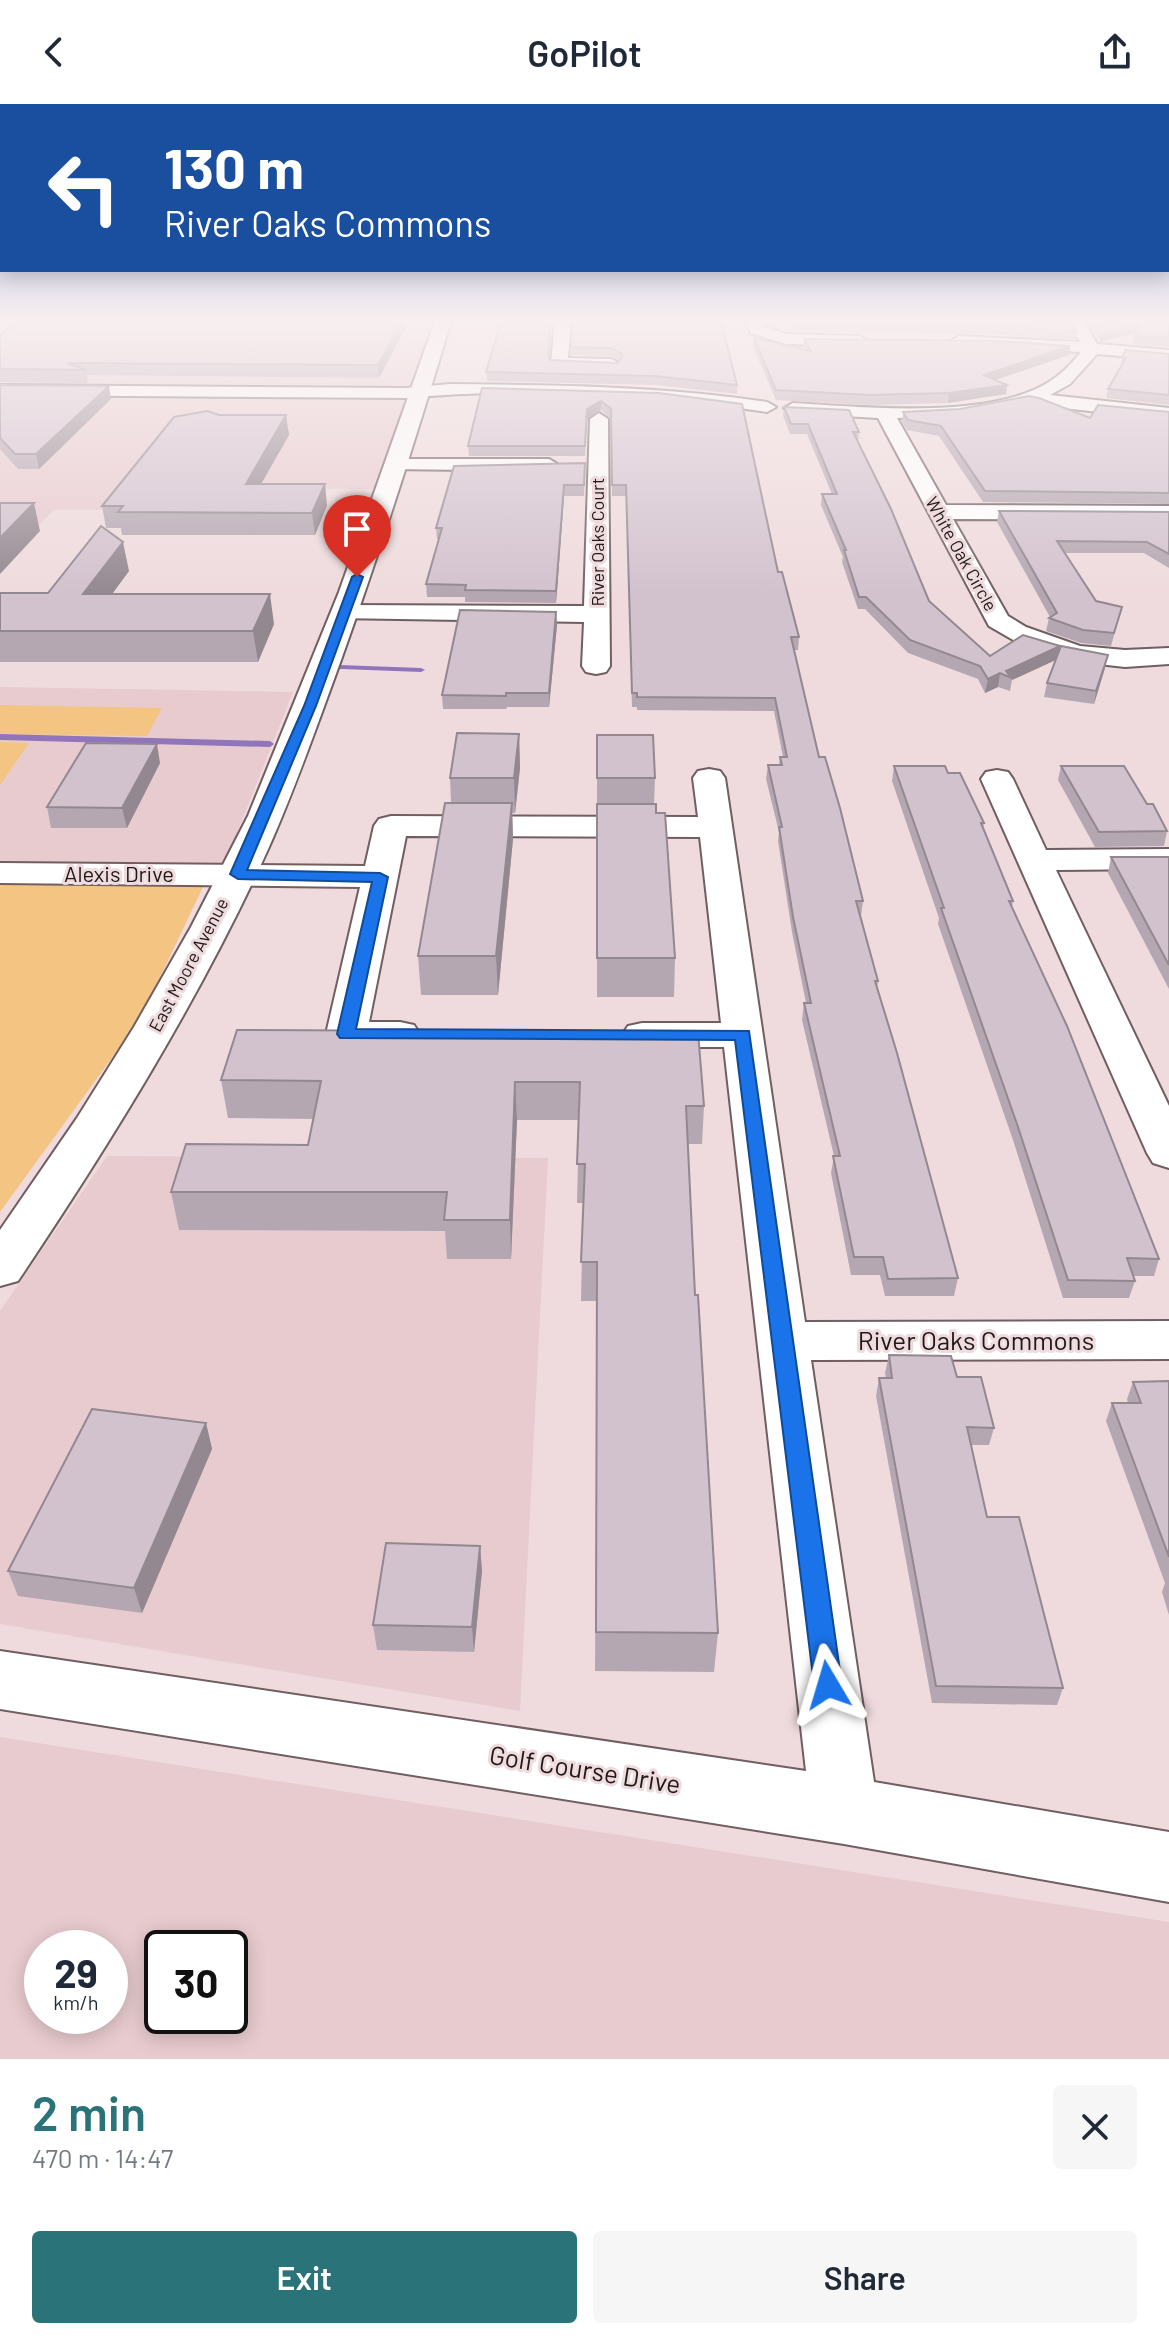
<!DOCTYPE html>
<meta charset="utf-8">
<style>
:root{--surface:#fff;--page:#f6f6f7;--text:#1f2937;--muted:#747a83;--accent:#2a7479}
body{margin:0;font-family:Barlow,sans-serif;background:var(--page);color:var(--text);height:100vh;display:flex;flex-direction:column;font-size:30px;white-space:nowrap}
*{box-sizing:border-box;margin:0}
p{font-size:26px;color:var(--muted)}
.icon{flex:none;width:44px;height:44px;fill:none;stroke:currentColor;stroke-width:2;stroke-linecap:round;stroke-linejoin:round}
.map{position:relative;height:1955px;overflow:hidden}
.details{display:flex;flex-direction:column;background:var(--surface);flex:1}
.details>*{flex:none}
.top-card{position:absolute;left:0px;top:0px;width:1170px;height:168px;box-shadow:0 4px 20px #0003;background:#1a4fa0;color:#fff;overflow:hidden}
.speed{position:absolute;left:24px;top:1826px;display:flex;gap:16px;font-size:40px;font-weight:700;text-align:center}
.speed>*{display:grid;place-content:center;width:104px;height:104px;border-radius:50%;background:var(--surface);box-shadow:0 4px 20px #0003;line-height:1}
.speed small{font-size:20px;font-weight:400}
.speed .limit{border:4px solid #111;border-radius:12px;background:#fff;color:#111}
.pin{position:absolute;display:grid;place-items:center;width:68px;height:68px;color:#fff;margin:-82px -34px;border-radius:50% 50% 50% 0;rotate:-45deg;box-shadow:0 0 8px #0007}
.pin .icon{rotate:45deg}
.me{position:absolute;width:88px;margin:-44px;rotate:353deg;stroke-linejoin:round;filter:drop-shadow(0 0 6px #0008)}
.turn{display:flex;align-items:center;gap:28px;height:168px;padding:0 32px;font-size:36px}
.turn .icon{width:104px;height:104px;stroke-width:2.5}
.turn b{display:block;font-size:56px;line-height:68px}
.round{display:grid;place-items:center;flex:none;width:84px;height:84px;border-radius:8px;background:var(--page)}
.head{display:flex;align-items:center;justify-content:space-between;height:136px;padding:0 32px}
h1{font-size:48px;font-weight:600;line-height:60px;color:var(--accent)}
.primary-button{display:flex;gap:16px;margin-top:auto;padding:16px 32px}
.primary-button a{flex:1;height:92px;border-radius:8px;background:var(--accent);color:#fff;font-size:32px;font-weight:600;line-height:92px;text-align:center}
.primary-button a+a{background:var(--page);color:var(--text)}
header{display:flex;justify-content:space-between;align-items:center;height:104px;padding:0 32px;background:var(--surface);font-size:36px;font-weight:600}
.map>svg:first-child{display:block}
</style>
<header><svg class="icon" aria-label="back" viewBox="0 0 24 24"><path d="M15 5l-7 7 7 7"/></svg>GoPilot<svg class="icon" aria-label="share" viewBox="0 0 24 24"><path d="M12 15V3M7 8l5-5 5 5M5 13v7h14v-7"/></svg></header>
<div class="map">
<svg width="1169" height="1955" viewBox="0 0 1169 1955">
<rect width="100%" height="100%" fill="#efdbdd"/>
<g fill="#e8cbcf" fill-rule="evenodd">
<polygon points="0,217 143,217 127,234 427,234 409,285 0,282"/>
<polygon points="0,289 410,292 373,385 178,384 161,406 54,406 40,420 0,420"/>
<polygon points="0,583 293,588 225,759 0,758"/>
<polygon points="107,1052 548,1054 520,1607 0,1520 0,1207"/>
<path d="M0,1633L1169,1818V1955H0ZM42,1844H110V1912H42ZM162,1844H230V1912H162Z"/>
</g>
<g fill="#f4c482">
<polygon points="0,601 162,604 147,632 0,630"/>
<polygon points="0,638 29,639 0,681"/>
<polygon points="0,779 204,781 140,915 0,1108"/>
</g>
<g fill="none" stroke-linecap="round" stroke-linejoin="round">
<g fill="#9075bb" fill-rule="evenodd">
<polygon points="339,561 421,564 425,566 421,568 342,565 339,565"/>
<polygon points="0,630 270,637 274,640 270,643 0,636"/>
</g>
<defs>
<g id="minor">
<polygon points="555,217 571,217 568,254 612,255 620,260 618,264 553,263 551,259"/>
<polygon points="745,217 761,217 763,223 787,230 860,232 868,237 860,242 786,240 751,229"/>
<path d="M1068,217H1084L1097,240L1169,246V256L1097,250L1070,280L1050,291L1169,304V316L1028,300L961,312L897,314L946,401L1169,402V416L953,415L1008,512L1026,523L1080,542L1125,546L1169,544V560L1125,563L1080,558L1027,544L989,522L878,314L793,309L784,304L793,299C863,303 989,316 1049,278C1062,270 1072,259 1081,248L959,242L951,237L959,232L1080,238Z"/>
<path d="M450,280C556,281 662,282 767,298L776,303L767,308C649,290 525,283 406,294L0,291V281L406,284Z"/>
<polygon points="599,309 608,315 610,562 606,568 596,570 586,568 582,562 584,518 335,514 331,509 335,504 344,501 584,502 590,315"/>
<polygon points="395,355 549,355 559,361 549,367 388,365 385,361"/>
<path d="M709,665L720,667L725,674L805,1218L1169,1217V1255L811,1256L874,1678L1169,1728V1798L844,1740L0,1605V1547L806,1667L724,943H642L628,940L622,931L628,922L642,919H721L700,733L406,732L369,918H400L414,921L420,930L414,939C389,945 357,945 332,939L326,930L360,783L0,779V759L365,762L374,722L379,715L391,712L698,713L693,674L698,667Z"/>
<polygon points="997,666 1008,668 1013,675 1046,746 1169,745 1169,765 1056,766 1169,1002 1169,1064 1153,1059 1147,1049 981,675 986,668"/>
</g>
<path id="tertiary" d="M435,217H451C417,331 381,444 341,556C318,619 296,682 269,743C200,895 111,1038 18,1177L0,1182V1126L77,1014L134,923L191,823L248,712L339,488Z"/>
</defs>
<use href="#minor" stroke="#705e61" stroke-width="4"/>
<use href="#tertiary" stroke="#705e61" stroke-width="4"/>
<use href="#minor" fill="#fff" fill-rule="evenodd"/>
<use href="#tertiary" fill="#fff" fill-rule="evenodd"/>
</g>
<g fill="#b5a7b1">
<polygon points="501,217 552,217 549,252 550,256 618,259 619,257 612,252 571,251 573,217 737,281 737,290 655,281 487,277 486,268"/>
<polygon points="790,217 1071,217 1077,228 1076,237 996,230 795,227"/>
<polygon points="1087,217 1169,217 1169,243 1132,240 1136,229 1100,238"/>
<polygon points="406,223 379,274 87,271 88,279 0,278 0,231"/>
<polygon points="754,234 805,246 803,243 804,235 1070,242 1069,251 996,276 1007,281 1006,290 948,299 869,301 776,296 753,243"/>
<polygon points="1169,250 1169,301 1106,294 1108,285 1121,263 1122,253"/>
<polygon points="0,281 111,295 39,365 18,365 0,345"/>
<polygon points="482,284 659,289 778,468 799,533 798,546 794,546 819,653 863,797 861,812 878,877 877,885 958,1174 954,1192 885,1192 880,1171 851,1171 831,1069 834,1052 802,916 804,899 806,899 792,828 778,737 779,728 766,675 768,661 779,661 780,653 783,653 774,607 637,606 637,603 632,603 626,392 612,392 611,315 601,306 587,315 585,352 469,352 468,342"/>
<polygon points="784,303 859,328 858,338 929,497 990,552 1023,531 1105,564 1094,600 1044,593 1047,579 1055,556 1012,576 1010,587 998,583 985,589 978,575 908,549 865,505 858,505 842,458 843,453 821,401 822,390 832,390 807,330 790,330 783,312"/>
<polygon points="903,308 1090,314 1169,308 1169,400 983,398 939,332 907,326 902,318"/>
<polygon points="219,311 286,311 289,331 261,380 327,401 315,431 122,431 121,424 106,424 102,402"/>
<polygon points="585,359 584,392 564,392 556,499 465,498 465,493 427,493 426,480 439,435 437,435 436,424"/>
<polygon points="999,407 1169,408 1169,464 1144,449 1065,449 1096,497 1122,503 1111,542 1081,539 1046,527 1049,514 1050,513 997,418"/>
<polygon points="129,467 112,490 274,520 258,558 0,558 0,489 48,489"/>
<polygon points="556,508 557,521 549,603 507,603 506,605 443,605 442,591"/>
<polygon points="519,630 520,664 515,709 512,709 513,735 498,891 421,891 418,852 451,699 450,674"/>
<polygon points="597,631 655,674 654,700 675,854 674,893 597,893"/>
<polygon points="160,659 127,724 51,724 47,703"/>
<polygon points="894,662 948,669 984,719 983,724 1013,797 1012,803 1159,1155 1154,1172 1133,1172 1135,1177 1129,1194 1063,1194 1013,1036 938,820 939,814 892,677"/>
<polygon points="1061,662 1147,700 1167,727 1164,742 1095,743 1058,676"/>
<polygon points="1111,753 1169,753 1169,885 1108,769"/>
<polygon points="698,928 704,1002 702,1040 688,1040 695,1191 718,1529 714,1568 595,1567 597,1197 581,1197 583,1099 577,1099 579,1016 517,1016 511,1155 447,1155 445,1127 179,1126 171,1088 308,1041 314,1015 228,1014 221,976"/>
<polygon points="889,1251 957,1273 994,1324 989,1341 971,1341 987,1413 1063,1584 1057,1601 932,1599 876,1292 879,1274 886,1274 885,1269"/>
<polygon points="1169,1277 1169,1511 1162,1488 1165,1479 1106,1317 1112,1299 1128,1299 1127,1295 1133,1278"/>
<polygon points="206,1319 212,1345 142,1509 18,1492 8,1467"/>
<polygon points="480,1442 482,1467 474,1548 377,1546 373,1521"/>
</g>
<g fill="#938890">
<polygon points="402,217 405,217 406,223 379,274 378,261"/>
<polygon points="1141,219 1139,228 1100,238 1101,230"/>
<polygon points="1070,242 1069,251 982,280 984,271"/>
<polygon points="1007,281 1006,290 948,299 949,289"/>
<polygon points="109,282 111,295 39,365 36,350"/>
<polygon points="601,297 601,306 587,315 585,352 587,305"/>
<polygon points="286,311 289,331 249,401 246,380"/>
<polygon points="325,380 327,401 315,431 312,409"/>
<polygon points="564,381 564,392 556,499 556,487"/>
<polygon points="34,399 40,427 0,470 0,434"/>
<polygon points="123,438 129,467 90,520 83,490"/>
<polygon points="270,490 274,520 258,558 253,527"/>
<polygon points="556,508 557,521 549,603 549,589"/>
<polygon points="1060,542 1058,555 1012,576 1012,574 1006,567"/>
<polygon points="1108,551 1105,564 1094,600 1096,587"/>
<polygon points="1000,569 998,583 985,589 988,575"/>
<polygon points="519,630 520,664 515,709 514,674"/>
<polygon points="157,640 160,659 127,724 122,704"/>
<polygon points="512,699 513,735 498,891 496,852"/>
<polygon points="515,978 517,1016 511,1155 510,1116"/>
<polygon points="206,1319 212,1345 142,1509 134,1484"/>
<polygon points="480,1442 482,1467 474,1548 472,1523"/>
</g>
<g fill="#d2c2ce" stroke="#938890" stroke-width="2">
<polygon points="19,217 402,217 378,261 67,259 86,266 0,265 0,231"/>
<polygon points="501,217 551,217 548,250 550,256 618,259 623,251 612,244 571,243 573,217 721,217 737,281 655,272 486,268"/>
<polygon points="795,217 1071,217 1077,228 997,222 796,219"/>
<polygon points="1093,217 1169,217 1169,234 1134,232 1141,219 1101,230"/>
<polygon points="754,234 811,247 804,235 997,237 1070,242 984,271 1007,281 949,289 870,291 776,286"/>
<polygon points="1126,246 1169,250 1169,291 1108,285 1126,254 1122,253"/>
<polygon points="0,281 109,282 36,350 15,350 0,334"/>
<polygon points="482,284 659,289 742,300 778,468 782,468 799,533 791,533 819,653 825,653 840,704 863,797 856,797 878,877 875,877 897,949 958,1174 888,1175 883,1153 854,1153 833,1052 840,1052 804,899 811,899 793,813 779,723 782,723 768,661 782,661 780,653 787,653 775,594 637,593 637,589 632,589 626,381 612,381 611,305 601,297 587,305 585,342 468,342"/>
<polygon points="1029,292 1039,294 1090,314 1098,301 1169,308 1169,389 985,387 941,322 908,316 903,308 960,305"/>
<polygon points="784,303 849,306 859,328 853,328 891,405 929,497 990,552 1023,531 1060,542 1006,567 1012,574 1000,569 988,575 980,562 910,536 866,493 859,493 844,446 846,446 822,390 837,390 808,320 791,320"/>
<polygon points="207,307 219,311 286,311 246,380 325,380 312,409 118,408 123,402 102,402 174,313"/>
<polygon points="585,359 584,381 564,381 556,487 465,486 466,481 426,480 442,424 436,424 454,362"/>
<polygon points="0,399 34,399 0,434"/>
<polygon points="999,407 1169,408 1169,450 1147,438 1057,437 1096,497 1122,503 1114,529 1083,526 1049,514 1057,509"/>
<polygon points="101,422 123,438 83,490 270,490 253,527 0,527 0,489 48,489"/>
<polygon points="460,506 556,508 549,589 506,589 506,592 442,591"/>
<polygon points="1061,542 1108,551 1096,587 1047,579"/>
<polygon points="457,629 519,630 514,674 450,674"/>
<polygon points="597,631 653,631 655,674 597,674"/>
<polygon points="86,639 157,640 122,704 47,703"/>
<polygon points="894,662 945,662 948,669 960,669 984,719 981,719 1013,797 1009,797 1067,922 1159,1155 1127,1154 1135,1177 1068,1176 1017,1020 941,804 944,804"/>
<polygon points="1061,662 1124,662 1147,700 1153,700 1167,727 1099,728"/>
<polygon points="445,699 512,699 496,852 418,852"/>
<polygon points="597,700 656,700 656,709 665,709 675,854 597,854"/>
<polygon points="1111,753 1169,753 1169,861"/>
<polygon points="237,926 698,928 704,1002 686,1002 695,1191 698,1191 718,1529 596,1528 597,1158 581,1158 585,1060 577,1060 580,978 515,978 510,1116 444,1116 447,1088 171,1088 186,1040 308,1041 321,977 221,976"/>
<polygon points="889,1251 951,1252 957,1273 981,1273 994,1324 967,1323 987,1413 1019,1413 1063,1584 936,1582 879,1274 892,1274"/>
<polygon points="1169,1277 1169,1453 1112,1299 1141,1299 1133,1278"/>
<polygon points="92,1305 206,1319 134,1484 8,1467"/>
<polygon points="386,1439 480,1442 472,1523 373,1521"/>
</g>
<linearGradient id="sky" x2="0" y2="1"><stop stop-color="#859bd6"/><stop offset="0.44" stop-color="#f8eff0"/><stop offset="1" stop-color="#f8eff0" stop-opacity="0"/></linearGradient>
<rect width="1169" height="491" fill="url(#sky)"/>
<polygon fill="#1a73e8" stroke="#114b97" stroke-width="2" points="357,470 363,473 316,602 247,766 380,769 388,773 356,925 749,927 842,1581 838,1590 828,1594 818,1590 814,1581 735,936 340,934 337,930 372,778 238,775 230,770 304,602 352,473"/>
<g text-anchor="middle" stroke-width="6" stroke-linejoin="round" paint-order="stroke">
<g font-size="18" fill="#1f1819" stroke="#efdbdd">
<text transform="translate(598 438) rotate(-90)" y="6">River Oaks Court</text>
<text transform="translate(961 450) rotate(61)" y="6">White Oak Circle</text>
<text transform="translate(189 861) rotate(-62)" y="6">East Moore Avenue</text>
</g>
<g font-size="22" fill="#1f1819" stroke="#efdbdd">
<text x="119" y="778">Alexis Drive</text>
</g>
<g font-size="26" fill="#1f1819" stroke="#efdbdd">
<text x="976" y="1246">River Oaks Commons</text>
<text transform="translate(585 1666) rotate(9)" y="9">Golf Course Drive</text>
</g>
</g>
</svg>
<div class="speed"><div>29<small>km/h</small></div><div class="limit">30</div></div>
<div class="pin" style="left:357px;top:473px;background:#d93025"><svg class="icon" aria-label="arrive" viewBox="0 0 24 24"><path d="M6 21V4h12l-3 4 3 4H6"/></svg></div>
<svg class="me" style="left:828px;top:1581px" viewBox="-20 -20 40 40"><path d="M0-17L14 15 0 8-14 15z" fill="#1a73e8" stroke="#fff" stroke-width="4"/></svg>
<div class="top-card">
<div class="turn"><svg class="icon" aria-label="left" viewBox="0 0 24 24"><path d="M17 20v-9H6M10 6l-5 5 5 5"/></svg><div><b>130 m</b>River Oaks Commons</div></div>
</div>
</div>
<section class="details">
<div class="head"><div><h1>2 min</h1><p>470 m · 14:47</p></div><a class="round"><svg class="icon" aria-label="close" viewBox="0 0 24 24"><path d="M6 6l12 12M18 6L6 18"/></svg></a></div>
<div class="primary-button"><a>Exit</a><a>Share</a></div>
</section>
